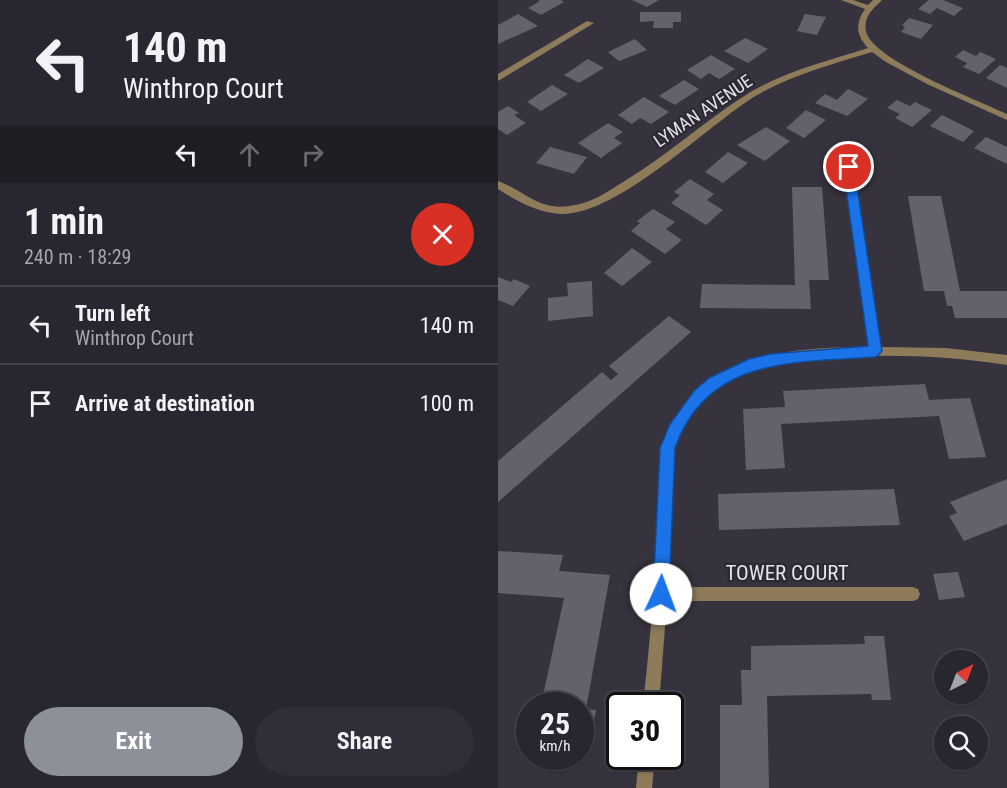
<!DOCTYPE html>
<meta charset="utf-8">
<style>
:root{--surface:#28262e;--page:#302e36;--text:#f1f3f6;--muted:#a5a5aa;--line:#44434a;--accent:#8c9099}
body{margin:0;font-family:"Roboto Condensed",sans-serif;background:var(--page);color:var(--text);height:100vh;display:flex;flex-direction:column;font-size:22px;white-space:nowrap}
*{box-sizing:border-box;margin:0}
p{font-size:20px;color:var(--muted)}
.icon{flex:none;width:33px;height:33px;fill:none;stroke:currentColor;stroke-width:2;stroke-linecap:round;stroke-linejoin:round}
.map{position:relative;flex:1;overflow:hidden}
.sheet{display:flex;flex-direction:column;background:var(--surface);width:498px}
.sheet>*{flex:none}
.hud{background:#28262e;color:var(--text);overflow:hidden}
.needle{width:39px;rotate:42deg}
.controls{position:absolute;left:436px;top:650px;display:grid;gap:12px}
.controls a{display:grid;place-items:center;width:54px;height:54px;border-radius:50%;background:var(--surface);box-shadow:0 2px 4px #0004,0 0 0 2px var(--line);font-size:30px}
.speed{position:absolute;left:18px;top:692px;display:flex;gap:12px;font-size:30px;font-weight:700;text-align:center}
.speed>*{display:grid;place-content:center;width:78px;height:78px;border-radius:50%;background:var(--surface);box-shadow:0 2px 4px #0004,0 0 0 2px var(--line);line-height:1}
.speed small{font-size:15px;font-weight:400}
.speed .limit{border:3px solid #111;border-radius:9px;background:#fff;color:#111}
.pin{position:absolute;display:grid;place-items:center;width:51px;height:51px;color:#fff;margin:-26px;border:3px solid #fff;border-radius:50%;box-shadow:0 2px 6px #0007}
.me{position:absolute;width:66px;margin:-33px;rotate:2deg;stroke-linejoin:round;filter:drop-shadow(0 0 4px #0008)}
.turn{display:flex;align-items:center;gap:21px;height:126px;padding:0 24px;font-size:27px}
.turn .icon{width:78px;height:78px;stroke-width:2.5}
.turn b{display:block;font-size:42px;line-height:51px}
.lanes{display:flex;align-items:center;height:57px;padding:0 24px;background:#0003;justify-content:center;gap:30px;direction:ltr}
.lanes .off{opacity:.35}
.round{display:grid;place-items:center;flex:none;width:63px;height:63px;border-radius:32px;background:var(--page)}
.headline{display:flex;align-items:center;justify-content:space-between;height:102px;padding:0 24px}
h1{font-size:36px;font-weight:700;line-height:45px}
.cta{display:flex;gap:12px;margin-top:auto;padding:12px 24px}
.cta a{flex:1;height:69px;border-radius:36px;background:var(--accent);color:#fff;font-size:24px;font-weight:700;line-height:69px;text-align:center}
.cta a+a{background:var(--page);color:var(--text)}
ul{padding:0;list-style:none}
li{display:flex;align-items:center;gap:18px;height:78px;padding:0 24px;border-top:2px solid var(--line)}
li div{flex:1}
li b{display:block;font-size:22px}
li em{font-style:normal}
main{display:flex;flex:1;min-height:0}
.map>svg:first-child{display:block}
</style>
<main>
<section class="sheet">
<div class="hud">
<div class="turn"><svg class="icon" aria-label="left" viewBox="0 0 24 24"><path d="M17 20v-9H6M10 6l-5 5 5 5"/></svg><div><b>140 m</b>Winthrop Court</div></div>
<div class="lanes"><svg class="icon" aria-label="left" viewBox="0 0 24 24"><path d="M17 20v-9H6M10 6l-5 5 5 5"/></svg><svg class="icon off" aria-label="ahead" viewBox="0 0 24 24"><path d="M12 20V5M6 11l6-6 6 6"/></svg><svg class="icon off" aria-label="right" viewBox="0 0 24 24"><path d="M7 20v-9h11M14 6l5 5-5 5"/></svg></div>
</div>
<div class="headline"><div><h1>1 min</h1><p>240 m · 18:29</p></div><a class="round" style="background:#d93025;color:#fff"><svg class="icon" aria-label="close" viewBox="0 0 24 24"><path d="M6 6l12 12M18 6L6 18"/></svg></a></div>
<ul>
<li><svg class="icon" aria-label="left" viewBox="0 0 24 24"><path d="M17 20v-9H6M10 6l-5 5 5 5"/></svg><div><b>Turn left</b><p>Winthrop Court</p></div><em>140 m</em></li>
<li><svg class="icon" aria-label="arrive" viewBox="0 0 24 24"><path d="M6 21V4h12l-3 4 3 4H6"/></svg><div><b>Arrive at destination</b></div><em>100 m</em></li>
</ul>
<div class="cta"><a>Exit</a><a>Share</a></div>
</section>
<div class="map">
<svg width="509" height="788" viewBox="0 0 509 788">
<rect width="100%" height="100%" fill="#36333e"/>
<g fill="#64616d">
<polygon points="40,0 63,0 66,2 43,15 30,8 42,1"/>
<polygon points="134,0 161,0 149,7"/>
<polygon points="431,0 445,0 465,8 456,16 439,8 432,14 420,9"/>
<polygon points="142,12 183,12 183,22 175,22 175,28 155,28 156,21 142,22"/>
<polygon points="20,14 40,26 0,44 0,25"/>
<polygon points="307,14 328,17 319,35 299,31"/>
<polygon points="411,18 435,25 423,39 403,32 407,27 404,25"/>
<polygon points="247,38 270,49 250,63 226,51"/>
<polygon points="137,39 149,50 121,61 110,52"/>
<polygon points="465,50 478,56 482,52 498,59 481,74 465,67 469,63 457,57"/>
<polygon points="213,55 237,69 221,79 211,73 203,79 189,70"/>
<polygon points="90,59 106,68 81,83 66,75"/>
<polygon points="502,65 509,68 509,88 488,78"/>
<polygon points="186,80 201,89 177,105 161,96"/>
<polygon points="54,85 70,94 43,111 29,102"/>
<polygon points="350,89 370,99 349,116 317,103 327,94 339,100"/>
<polygon points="146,97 171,112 153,124 142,118 134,124 120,115"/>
<polygon points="399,100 412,106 417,102 434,110 414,127 397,118 402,114 389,108"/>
<polygon points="10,106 21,113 16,115 28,123 9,135 0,129 0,112"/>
<polygon points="308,110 328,120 306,138 288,128"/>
<polygon points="444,115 476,131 465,142 432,126"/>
<polygon points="110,123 125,132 116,138 124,143 103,158 80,143"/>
<polygon points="268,127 292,141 267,161 239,145"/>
<polygon points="488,137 509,147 509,164 476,148"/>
<polygon points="52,147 89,157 76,174 38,163"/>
<polygon points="230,152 250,163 225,183 207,172"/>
<polygon points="192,179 216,194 209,200 225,210 208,225 173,203 182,195 176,192"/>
<polygon points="294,187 324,187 331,280 311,280 313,309 202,308 204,284 297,285"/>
<polygon points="410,196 443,196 462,291 509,291 509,318 457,318 454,306 449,306 446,291 426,291"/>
<polygon points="155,209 177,222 168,229 184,240 167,254 133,231 142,223 139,221"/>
<polygon points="134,248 154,262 124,286 106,273"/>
<polygon points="0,277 13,282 16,279 32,286 15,306 0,300"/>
<polygon points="94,281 95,316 50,321 50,298 70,296 69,283"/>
<polygon points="171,316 193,332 0,502 0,461 104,372 113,380 120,374 111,366"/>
<polygon points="427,384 431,400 472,398 488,457 451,459 441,416 283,424 287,468 248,470 245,409 287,407 285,391"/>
<polygon points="509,479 509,524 466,541 451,516 459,513 452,502"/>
<polygon points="396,489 402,525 221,530 220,494"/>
<polygon points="0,551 65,555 61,571 112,575 88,709 98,710 93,736 82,736 82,705 43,705 66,598 0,593"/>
<polygon points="460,572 467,597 441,600 435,574"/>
<polygon points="366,636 386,636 393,700 374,700 373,694 269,696 271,788 222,788 222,705 244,705 243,670 253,670 253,646 367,644"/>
</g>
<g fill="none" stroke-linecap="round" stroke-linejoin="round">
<g fill="#8d7b5a" fill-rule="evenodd">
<path d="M343,0H355L370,5L375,0H384C375,9 365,17 368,31C373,60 482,101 509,114V120L429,84L388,62L374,52C335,64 294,75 259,95C208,126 121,215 63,214C40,213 18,201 0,189V181C25,190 41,211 71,206C91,204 108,193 125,182C169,156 207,120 251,93C287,71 330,61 370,48C358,35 357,23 367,9Z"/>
<polygon points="89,21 96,23 0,81 0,74"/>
<path d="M351,164L356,167L383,347L448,348L509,355V365C443,355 375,353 308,360C284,363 259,366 237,376C207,390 188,418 176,448L170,587H415L420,589L422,594L420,599L415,601H169L161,705H145C151,650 156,596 159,541C160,512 159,477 164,449C166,438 173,426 179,416C218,351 303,347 372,347L346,167Z"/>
<polygon points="141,756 157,756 154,788 138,788"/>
</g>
</g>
<path fill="#1a73e8" stroke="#114b97" stroke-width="1.5" d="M351,164L356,167L384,351L378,357C296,363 210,356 177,448L171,594L169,600L163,603L157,600L155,594L162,448L172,424L196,391L211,378L251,359L272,354L370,346L345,167Z"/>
<g text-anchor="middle" stroke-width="4.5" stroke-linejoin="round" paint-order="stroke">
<g font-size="18" fill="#e5e3ea" stroke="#2c2933">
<text transform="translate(205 111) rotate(-34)" y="6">LYMAN AVENUE</text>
</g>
<g font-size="21" fill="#e5e3ea" stroke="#2c2933">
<text x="289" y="580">TOWER COURT</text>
</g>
</g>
</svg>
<div class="controls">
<a><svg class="needle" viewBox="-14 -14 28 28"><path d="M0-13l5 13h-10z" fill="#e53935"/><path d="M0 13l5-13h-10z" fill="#a5a5aa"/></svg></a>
<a><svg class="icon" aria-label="search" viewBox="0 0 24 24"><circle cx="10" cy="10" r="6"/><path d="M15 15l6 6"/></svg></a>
</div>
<div class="speed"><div>25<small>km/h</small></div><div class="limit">30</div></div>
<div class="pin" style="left:351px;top:167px;background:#d93025"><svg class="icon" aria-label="arrive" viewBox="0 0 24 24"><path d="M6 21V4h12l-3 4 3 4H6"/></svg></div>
<svg class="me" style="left:163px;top:594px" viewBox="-20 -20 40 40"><circle r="19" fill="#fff"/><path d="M0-13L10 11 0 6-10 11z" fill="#1a73e8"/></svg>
</div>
</main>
